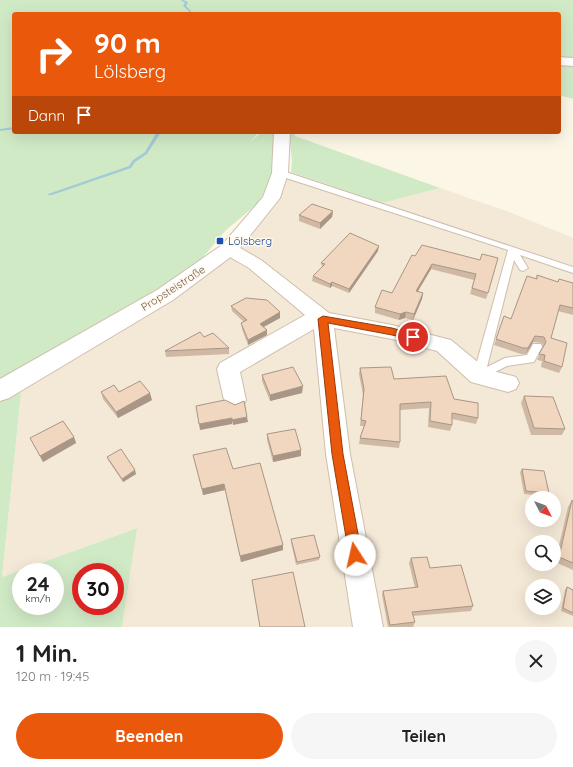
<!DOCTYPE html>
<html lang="de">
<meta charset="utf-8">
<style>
:root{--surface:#fff;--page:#f6f6f6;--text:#222;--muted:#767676;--accent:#ea580c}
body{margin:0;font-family:Quicksand,sans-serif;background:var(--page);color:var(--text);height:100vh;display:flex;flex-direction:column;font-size:15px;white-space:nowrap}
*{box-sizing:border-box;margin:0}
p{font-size:13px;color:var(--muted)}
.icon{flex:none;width:22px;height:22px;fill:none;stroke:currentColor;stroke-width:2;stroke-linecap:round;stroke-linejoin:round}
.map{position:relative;height:627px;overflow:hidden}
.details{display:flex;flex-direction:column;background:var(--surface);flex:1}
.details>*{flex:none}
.top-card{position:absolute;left:12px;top:12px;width:549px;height:122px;border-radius:4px;box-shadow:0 4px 16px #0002;background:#ea580c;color:#fff;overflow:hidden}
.needle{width:26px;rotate:131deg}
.controls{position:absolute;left:525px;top:491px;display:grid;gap:8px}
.controls a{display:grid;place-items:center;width:36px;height:36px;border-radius:50%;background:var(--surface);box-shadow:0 4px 16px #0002;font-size:20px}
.speed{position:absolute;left:12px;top:563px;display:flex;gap:8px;font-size:20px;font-weight:700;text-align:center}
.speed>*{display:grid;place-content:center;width:52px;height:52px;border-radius:50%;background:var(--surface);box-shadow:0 4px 16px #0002;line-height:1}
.speed small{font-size:10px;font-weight:400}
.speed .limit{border:6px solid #d22;background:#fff;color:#111}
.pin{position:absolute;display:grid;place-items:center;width:34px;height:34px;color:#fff;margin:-17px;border:2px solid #fff;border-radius:50%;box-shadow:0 1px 4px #0007}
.me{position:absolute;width:44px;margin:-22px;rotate:350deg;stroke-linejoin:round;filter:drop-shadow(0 0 3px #0008)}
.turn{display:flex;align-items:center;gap:14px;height:84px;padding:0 16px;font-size:18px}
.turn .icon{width:52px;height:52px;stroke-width:2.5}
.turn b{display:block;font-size:28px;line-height:34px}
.then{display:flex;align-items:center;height:38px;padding:0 16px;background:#0003;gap:8px;font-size:15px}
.round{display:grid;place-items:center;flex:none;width:42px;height:42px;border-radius:21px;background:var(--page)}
.headline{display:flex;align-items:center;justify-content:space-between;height:68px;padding:0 16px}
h1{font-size:24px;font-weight:800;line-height:30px}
.cta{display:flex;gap:8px;margin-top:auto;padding:8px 16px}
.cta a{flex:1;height:46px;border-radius:24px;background:var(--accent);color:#fff;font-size:16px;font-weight:800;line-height:46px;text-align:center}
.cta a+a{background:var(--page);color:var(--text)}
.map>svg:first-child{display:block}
</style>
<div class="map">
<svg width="573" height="627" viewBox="0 0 573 627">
<rect width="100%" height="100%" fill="#fcf6e7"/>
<path fill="#f4e8d6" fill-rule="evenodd" d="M291,172L382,203L440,188L512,213L573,238V627H122L136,528L2,577L22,384L178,292L273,203ZM532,498H554V520H532ZM532,542H554V564H532ZM532,586H554V608H532Z"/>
<g fill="#d1eac6" fill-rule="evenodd">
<path d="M0,0H573V60L559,58V14H14V132H259L250,142L262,132H279L271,180L257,204L225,231L193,269L8,379L21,393L2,577L137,528L122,627H0ZM21,572H55V606H21ZM81,572H115V606H81Z"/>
<polygon points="559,61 573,62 573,99 559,95"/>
<polygon points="289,132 295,132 295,136 440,188 382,203 291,172 292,161"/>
</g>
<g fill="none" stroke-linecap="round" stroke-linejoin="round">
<g fill="#a2cbd7" fill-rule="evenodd">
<polygon points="180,0 183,0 188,2 186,6 191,11 190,14 188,14 189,11 183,6 185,3"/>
<polygon points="14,127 14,129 0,131 0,129"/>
<polygon points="157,132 161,132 147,154 135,162 131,168 52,195 48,195 48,194 129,166 133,160 145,152"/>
</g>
<defs>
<polygon id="service" points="277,171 283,171 573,267 573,273 520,255 528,268 523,271 520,270 514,260 487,367 505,358 527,355 533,344 541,344 542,347 534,362 507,366 479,380 475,379 473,376 508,250 277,175"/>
<polygon id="minor" points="229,244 235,245 261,260 329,313 392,325 451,340 486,369 516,377 519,383 516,389 508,392 471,382 437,351 392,339 334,328 350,454 383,627 353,627 326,454 314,329 240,372 246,400 243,406 235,409 227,406 224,400 217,369 220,363 305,315 249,268 223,253 220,249 223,245"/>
<g id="tertiary">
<polygon points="559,57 573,58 573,66 559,65"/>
<polygon points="274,132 290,132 288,173 280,198 236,253 173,300 9,398 0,401 0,379 157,290 222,245 263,197 272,173"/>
</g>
</defs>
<use href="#service" stroke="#cebead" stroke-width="2"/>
<use href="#minor" stroke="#cebead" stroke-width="2"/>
<use href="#tertiary" stroke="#cebead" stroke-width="2"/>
<use href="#service" fill="#fff" fill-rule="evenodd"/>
<use href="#minor" fill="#fff" fill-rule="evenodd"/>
<use href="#tertiary" fill="#fff" fill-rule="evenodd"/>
</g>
<g fill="#cfb9a4">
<polygon points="333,211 332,217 320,229 299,221 299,215"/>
<polygon points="378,251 349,293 332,286 330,288 312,281 313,276 322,267 321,263"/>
<polygon points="415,256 480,260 488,293 486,299 470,294 474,280 431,269 418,291 423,293 422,299 413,320 405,318 399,320 375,313 375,307 392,293"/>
<polygon points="537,275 558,282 573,283 573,315 558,311 551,338 562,367 559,373 541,367 542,361 537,360 543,347 542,343 533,342 526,354 521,354 494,345 504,316 511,319 536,279"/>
<polygon points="231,306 280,318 263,327 267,330 267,335 248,345 242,329 241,323 244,322 232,311"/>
<polygon points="204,337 229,348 229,354 166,357 165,351"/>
<polygon points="360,368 454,399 478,418 476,424 452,419 452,425 450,431 428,427 429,408 400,410 400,442 399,448 359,444 360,438 364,426 360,426 363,395 359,374"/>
<polygon points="262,375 302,393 270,401 262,381"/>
<polygon points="101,392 119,392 152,400 118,418 103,399"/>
<polygon points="524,396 565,429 562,435 531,435 521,403"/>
<polygon points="267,434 301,456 273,462 267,440"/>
<polygon points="74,437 76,443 43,462 30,438"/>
<polygon points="193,455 233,469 283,545 283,550 241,562 225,490 203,495"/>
<polygon points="107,457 136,474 123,482 108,460"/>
<polygon points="522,469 549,493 547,496 524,494 520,472"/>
<polygon points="572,500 573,501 573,570 555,562 568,507"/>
<polygon points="291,539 320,557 319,560 296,565 291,542"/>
<polygon points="411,558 430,568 473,606 471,611 413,616 415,622 413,627 388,627 382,595 383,591 415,588 409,563"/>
<polygon points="567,587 573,590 573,616 561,611 565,590"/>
</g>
<g fill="#a99686">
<polygon points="333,211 332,217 320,229 320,223"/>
<polygon points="379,246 378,251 349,293 349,289"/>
<polygon points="432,264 431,269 415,296 416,291"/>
<polygon points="332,282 332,286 330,288 330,284"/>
<polygon points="423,293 422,299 413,320 414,314"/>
<polygon points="280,312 280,318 260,329 260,324"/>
<polygon points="406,312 405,318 399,320 400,314"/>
<polygon points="267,330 267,335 248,345 248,340"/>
<polygon points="535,336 533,342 526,354 528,348"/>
<polygon points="303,386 302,393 270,401 270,395"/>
<polygon points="150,393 152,400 118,418 116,412"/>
<polygon points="247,417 248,422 233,425 232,420"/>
<polygon points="232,418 232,424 200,430 199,424"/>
<polygon points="74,437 76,443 43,462 40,456"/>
<polygon points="301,450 301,456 273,462 273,456"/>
<polygon points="135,470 136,474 123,482 122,479"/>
<polygon points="224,484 225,490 203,495 202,489"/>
<polygon points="283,545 283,550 241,562 240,556"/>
</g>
<g fill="#f1d7bf" stroke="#a99686">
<polygon points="312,204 333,211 320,223 299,215"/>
<polygon points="350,233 379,246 349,289 332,282 330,284 313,276 325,264 321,263"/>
<polygon points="422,245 480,260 482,254 498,258 488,293 472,288 476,274 432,264 416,291 423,293 414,314 406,312 400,314 375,307 382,290 392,293 412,255 415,256"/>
<polygon points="537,275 558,282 559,279 573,283 573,308 560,305 551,338 567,343 562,367 544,361 545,355 539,354 546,342 544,337 535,336 528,348 523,348 496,339 504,316 511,319 527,276 537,279"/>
<polygon points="246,298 267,300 280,312 260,324 267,330 248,340 241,323 247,320 231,306"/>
<polygon points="200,332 204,337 213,333 229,348 165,351"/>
<polygon points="293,367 303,386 270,395 262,375"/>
<polygon points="391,367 394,379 446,376 454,399 478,403 478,418 452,413 452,425 430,421 431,402 400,404 400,442 360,438 366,421 361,420 364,389 360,368"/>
<polygon points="140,381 150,393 116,412 101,392 114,385 119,392"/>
<polygon points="524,396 553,397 565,429 534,428"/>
<polygon points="225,400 235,405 244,401 247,417 232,420 232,418 199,424 196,406"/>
<polygon points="63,421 74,437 40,456 30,438"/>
<polygon points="295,429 301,450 273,456 267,434"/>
<polygon points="226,448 233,469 260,463 283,545 240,556 224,484 202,489 193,455"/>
<polygon points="121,449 135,470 122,479 107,457"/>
<polygon points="522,469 544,471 549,493 526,491"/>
<polygon points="572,500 573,501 573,563 559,557"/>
<polygon points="314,535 320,557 297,562 291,539"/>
<polygon points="427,557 430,568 461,565 473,606 412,612 415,622 390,625 383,591 418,587 411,558"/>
<polygon points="293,572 305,627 260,627 252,580"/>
<polygon points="567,587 573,590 573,613 563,608"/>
</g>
<polygon fill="#ea580c" stroke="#983908" points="323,316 392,328 417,335 418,337 413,340 392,335 328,323 343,454 362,555 360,559 355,561 351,559 349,555 332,454 318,319"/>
<rect fill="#1a4fb4" stroke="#fff9ee" stroke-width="1.5" x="216" y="237" width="8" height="8" rx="2"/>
<g text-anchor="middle" stroke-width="3" stroke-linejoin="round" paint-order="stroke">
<g font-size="11" fill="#164399" stroke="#fff9ee" text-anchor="start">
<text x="228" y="245">Lölsberg</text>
</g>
<g font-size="11" fill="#765e4c" stroke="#fff9ee">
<text transform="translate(173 288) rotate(-33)" y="4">Propsteistraße</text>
</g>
</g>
</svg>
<div class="controls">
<a><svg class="needle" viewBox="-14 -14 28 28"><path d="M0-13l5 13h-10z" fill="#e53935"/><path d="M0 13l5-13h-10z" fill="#767676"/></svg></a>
<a><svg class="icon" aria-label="search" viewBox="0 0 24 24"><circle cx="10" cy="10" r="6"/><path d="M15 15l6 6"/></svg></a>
<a><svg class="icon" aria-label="layers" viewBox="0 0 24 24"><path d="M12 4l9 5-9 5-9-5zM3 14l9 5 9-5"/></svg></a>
</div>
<div class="speed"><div>24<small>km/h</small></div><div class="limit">30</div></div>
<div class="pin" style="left:413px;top:337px;background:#d93025"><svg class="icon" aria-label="arrive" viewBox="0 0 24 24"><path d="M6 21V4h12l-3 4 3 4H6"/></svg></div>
<svg class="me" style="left:355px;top:555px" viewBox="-20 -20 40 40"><circle r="19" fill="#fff"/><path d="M0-13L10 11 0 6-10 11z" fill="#ea580c"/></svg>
<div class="top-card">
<div class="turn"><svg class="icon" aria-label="right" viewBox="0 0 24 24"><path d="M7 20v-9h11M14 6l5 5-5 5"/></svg><div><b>90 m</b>Lölsberg</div></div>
<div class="then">Dann<svg class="icon" aria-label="arrive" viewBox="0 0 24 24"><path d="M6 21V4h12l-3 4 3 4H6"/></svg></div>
</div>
</div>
<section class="details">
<div class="headline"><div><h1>1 Min.</h1><p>120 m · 19:45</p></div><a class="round"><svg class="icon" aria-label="close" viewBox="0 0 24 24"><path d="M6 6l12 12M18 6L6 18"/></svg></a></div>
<div class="cta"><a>Beenden</a><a>Teilen</a></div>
</section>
